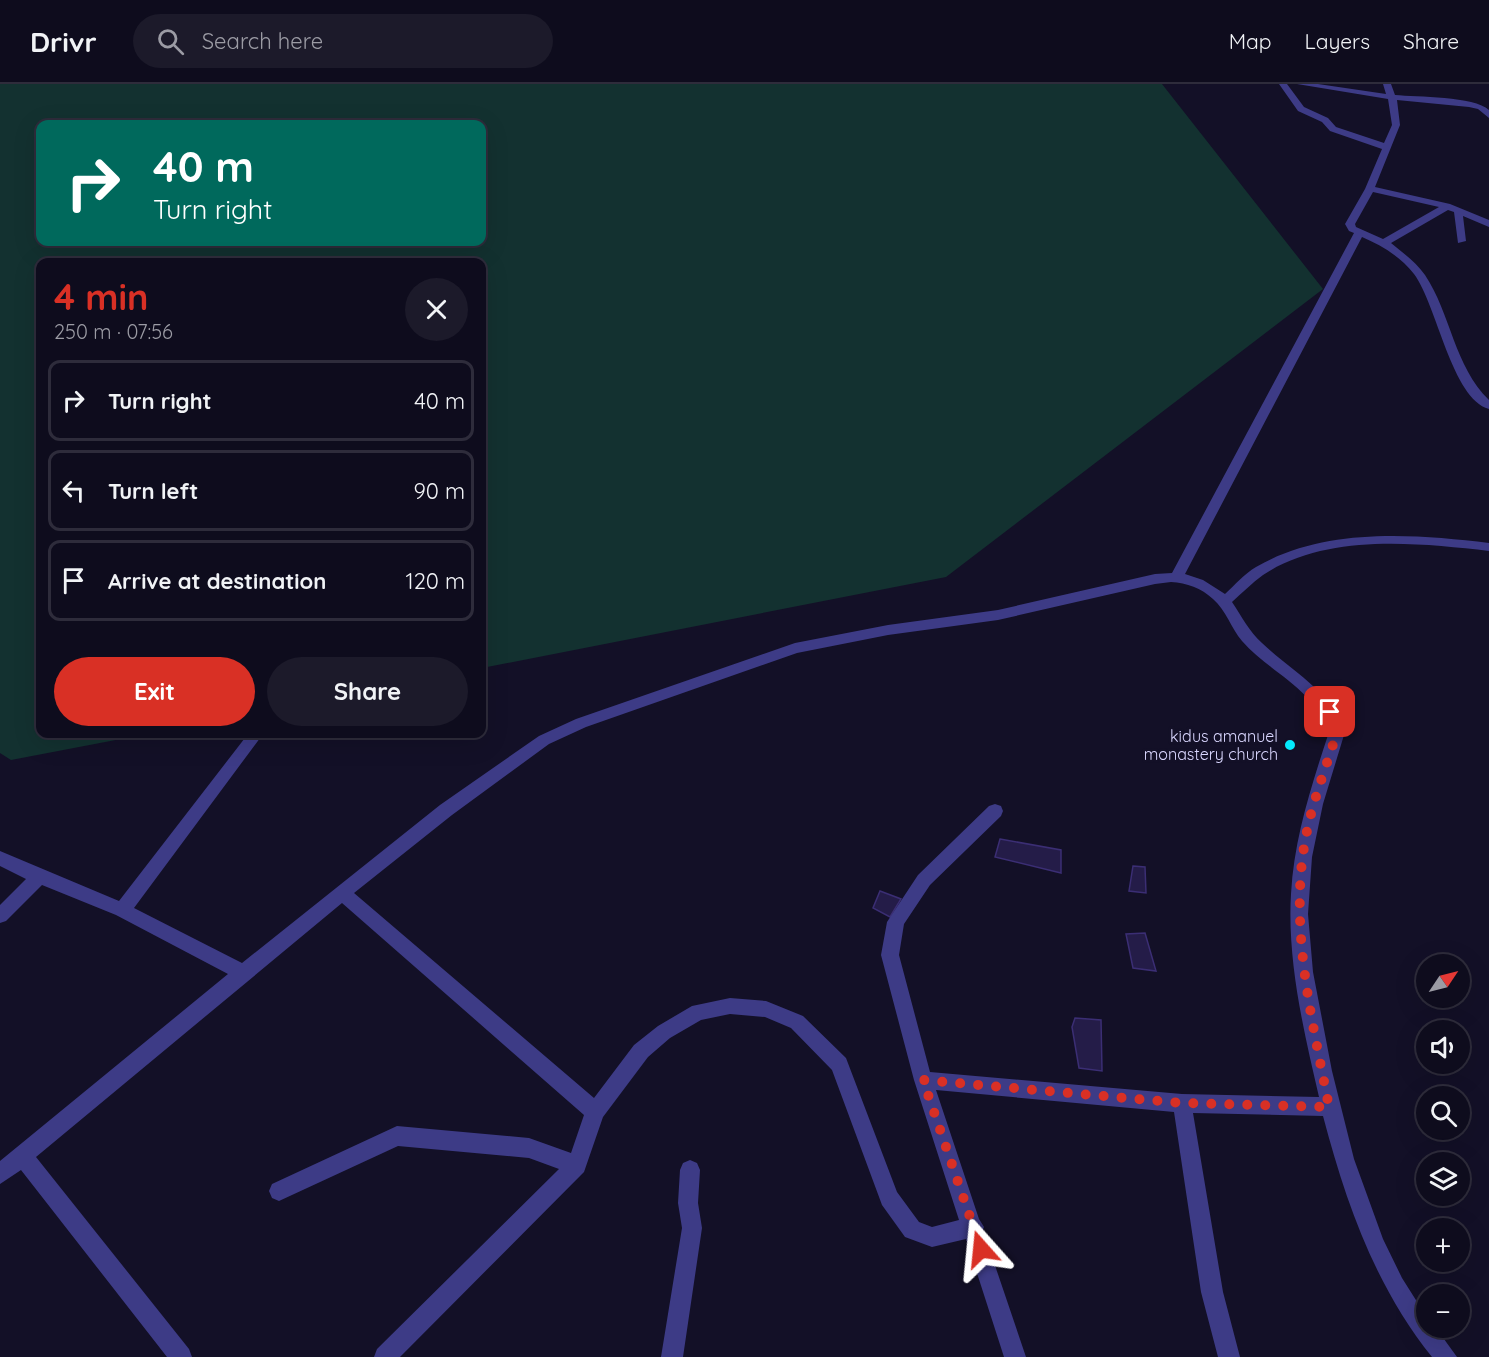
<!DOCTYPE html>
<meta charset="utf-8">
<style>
:root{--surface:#0e0c1d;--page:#1c1a2a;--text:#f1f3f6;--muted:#9b9ba4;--line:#2e2c3b;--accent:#d93025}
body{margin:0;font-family:Quicksand,sans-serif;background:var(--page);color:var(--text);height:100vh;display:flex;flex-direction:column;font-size:22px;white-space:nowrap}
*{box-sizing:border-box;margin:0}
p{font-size:20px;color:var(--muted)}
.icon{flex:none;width:33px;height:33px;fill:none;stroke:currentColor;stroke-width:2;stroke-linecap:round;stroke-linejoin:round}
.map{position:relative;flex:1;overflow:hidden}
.drawer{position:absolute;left:36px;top:174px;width:450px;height:480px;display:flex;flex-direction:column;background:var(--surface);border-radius:12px;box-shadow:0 6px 24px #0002,0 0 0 2px var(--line)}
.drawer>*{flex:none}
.hud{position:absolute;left:36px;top:36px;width:450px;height:126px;border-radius:12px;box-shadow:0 6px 24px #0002,0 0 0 2px var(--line);background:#00695c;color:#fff;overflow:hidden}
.needle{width:39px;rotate:55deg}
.buttons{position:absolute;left:1416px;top:870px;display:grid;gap:12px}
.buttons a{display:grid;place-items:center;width:54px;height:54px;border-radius:50%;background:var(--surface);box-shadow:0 6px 24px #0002,0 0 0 2px var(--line);font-size:30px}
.pin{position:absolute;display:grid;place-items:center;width:51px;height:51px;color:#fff;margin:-26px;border-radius:12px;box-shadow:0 3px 9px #0006}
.me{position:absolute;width:66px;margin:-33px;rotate:342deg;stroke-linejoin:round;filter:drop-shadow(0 0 4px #0008)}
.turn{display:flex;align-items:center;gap:21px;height:126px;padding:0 18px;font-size:27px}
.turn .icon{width:78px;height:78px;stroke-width:2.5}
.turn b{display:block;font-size:42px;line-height:51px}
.round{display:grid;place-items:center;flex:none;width:63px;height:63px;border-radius:32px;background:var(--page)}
.overview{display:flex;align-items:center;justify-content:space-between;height:102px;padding:0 18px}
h1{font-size:36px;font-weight:800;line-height:45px;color:var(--accent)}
.primary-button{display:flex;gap:12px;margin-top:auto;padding:12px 18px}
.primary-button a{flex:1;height:69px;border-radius:36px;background:var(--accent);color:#fff;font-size:24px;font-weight:800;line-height:69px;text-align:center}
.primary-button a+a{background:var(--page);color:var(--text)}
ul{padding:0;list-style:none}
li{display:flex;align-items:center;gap:18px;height:81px;margin:0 12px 9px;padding:0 6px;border:3px solid var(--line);border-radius:12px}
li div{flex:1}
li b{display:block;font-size:22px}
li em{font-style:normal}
header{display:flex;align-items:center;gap:36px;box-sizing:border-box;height:84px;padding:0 30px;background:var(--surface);border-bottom:2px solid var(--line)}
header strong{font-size:28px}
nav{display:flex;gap:33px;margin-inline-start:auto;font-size:21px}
.search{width:420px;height:54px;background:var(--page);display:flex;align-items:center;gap:15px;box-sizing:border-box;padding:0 21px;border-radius:33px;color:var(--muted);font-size:22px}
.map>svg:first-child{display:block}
</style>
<header>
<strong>Drivr</strong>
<div class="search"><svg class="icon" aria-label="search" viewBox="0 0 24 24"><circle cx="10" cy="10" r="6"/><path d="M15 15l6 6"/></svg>Search here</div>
<nav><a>Map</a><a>Layers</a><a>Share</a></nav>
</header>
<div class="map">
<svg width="1489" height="1273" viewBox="0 0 1489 1273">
<rect width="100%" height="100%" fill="#131027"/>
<path fill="#133130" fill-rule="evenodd" d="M0,0H1162L1323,205L946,493L482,584V178H40V650H147L11,676L0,669ZM40,40H482V158H40Z"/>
<g fill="#241c48" stroke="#3b2e74" stroke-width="1.5">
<polygon points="1000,755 1061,766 1061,789 995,773"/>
<polygon points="1133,782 1145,783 1146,809 1129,807"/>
<polygon points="880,807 901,815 890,833 873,824"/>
<polygon points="1145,849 1156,887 1133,884 1126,850"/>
<polygon points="1075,934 1101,936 1102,987 1079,984 1072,943"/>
</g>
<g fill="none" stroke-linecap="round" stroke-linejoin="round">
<g fill="#3d3b86" fill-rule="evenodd">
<path d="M1279,0H1287L1304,23L1328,34L1336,43L1384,59L1392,41L1388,15L1297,0H1318L1386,10L1383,0H1391L1395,11C1417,13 1474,12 1489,26V34L1478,25L1469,23L1397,16L1400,41L1375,103L1450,120L1489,136V143L1463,132L1466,157L1458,159L1454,128L1448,126L1391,159C1403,169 1416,178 1425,191C1451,230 1454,282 1489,316V325C1452,315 1437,221 1414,190C1401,173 1381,161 1362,153L1185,490L1203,496L1225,510C1235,501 1244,490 1256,483C1325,443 1413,450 1489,459V467C1417,459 1327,449 1263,491C1252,499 1242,509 1232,518C1242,533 1249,547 1262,559C1292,588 1333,607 1344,651L1323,720L1312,773L1308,830L1313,888L1332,987L1354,1075L1383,1155L1402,1194L1426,1232V1244H1436L1457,1273H1432C1375,1202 1346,1119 1323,1032L1193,1029L1223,1208L1240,1273H1218L1201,1208L1174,1028L936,1006L979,1135L984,1143L983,1146L1026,1273H1004L966,1155L932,1163L905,1153L882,1121L832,986L791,944L765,933L730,930L701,936L670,954L648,973L603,1033L584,1088L400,1273H374L377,1265L559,1085L529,1074L398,1062L279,1117L272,1114L269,1107L272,1100L397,1042L529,1054L571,1069L584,1031L342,819L36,1073L189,1265L192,1273H167L21,1086L0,1100V1077L228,890L116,831L42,801L6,837L0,839V821L26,795L0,782V767L119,817L248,650H263L134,824L242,879L440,721L539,652L576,635L795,559L888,541L998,526L1155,490L1172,489L1354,149L1349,147L1345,140L1365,105L1382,65L1330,47L1322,38L1298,27ZM1373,108L1439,123L1383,155L1356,143L1355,140ZM1171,498C1187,499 1201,504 1213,515C1226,526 1231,544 1242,557C1270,589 1319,607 1328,651C1311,703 1294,755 1291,810C1287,878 1304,948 1319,1013L1182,1010L930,988L899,871L904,840L930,801L1001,732L1003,727L1001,722L995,720L989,722L918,791L887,838L881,871L914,996L959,1136L932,1143L919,1138L897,1108L846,974L803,932L766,917L730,914L692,922L658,942L634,961L594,1014L354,809L452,731L549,660L586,643L797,569L888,551L998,536L1155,500Z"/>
<polygon points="690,1076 697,1079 700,1086 698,1119 702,1144 683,1273 661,1273 682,1144 678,1119 680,1086 683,1079"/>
</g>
</g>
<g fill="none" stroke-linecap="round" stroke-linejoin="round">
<path stroke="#d93025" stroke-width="10" stroke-dasharray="0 18" d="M981,1165L923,996L1182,1019L1329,1023C1311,929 1286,833 1309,738C1316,709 1327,680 1336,651V640L1330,628"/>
</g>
<circle fill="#04e9fd" stroke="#131027" stroke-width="2" cx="1290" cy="661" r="6"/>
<g text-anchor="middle" stroke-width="6" stroke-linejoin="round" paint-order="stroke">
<g font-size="16" fill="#dad7ff" stroke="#131027" text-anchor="end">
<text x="1278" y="658">kidus amanuel<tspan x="1278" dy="18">monastery church</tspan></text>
</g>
</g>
</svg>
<div class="buttons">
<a><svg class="needle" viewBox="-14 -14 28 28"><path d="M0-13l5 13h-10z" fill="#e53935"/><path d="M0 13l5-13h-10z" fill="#9b9ba4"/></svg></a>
<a><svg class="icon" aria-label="sound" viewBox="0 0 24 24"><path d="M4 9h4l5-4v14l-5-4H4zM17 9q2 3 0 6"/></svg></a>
<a><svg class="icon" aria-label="search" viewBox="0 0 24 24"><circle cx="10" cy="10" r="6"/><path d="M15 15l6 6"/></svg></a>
<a><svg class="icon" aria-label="layers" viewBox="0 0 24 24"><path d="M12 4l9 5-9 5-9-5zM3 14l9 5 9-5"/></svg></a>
<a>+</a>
<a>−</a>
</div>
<div class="pin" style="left:1330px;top:628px;background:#d93025"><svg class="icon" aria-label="arrive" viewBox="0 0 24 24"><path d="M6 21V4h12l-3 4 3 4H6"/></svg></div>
<svg class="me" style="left:981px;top:1165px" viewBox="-20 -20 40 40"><path d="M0-17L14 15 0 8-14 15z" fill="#d93025" stroke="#fff" stroke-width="4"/></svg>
<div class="hud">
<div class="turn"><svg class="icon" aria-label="right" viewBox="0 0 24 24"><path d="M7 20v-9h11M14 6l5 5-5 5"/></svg><div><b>40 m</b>Turn right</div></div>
</div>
<section class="drawer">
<div class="overview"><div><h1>4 min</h1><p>250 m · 07:56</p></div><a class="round"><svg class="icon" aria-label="close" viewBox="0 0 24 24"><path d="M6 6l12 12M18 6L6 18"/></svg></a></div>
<ul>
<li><svg class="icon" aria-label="right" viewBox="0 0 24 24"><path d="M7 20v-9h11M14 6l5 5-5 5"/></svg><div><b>Turn right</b></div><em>40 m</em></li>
<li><svg class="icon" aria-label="left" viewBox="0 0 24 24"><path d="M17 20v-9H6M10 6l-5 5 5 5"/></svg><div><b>Turn left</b></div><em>90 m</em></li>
<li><svg class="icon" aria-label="arrive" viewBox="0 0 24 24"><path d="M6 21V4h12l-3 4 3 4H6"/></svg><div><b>Arrive at destination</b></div><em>120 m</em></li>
</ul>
<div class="primary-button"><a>Exit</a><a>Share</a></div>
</section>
</div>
